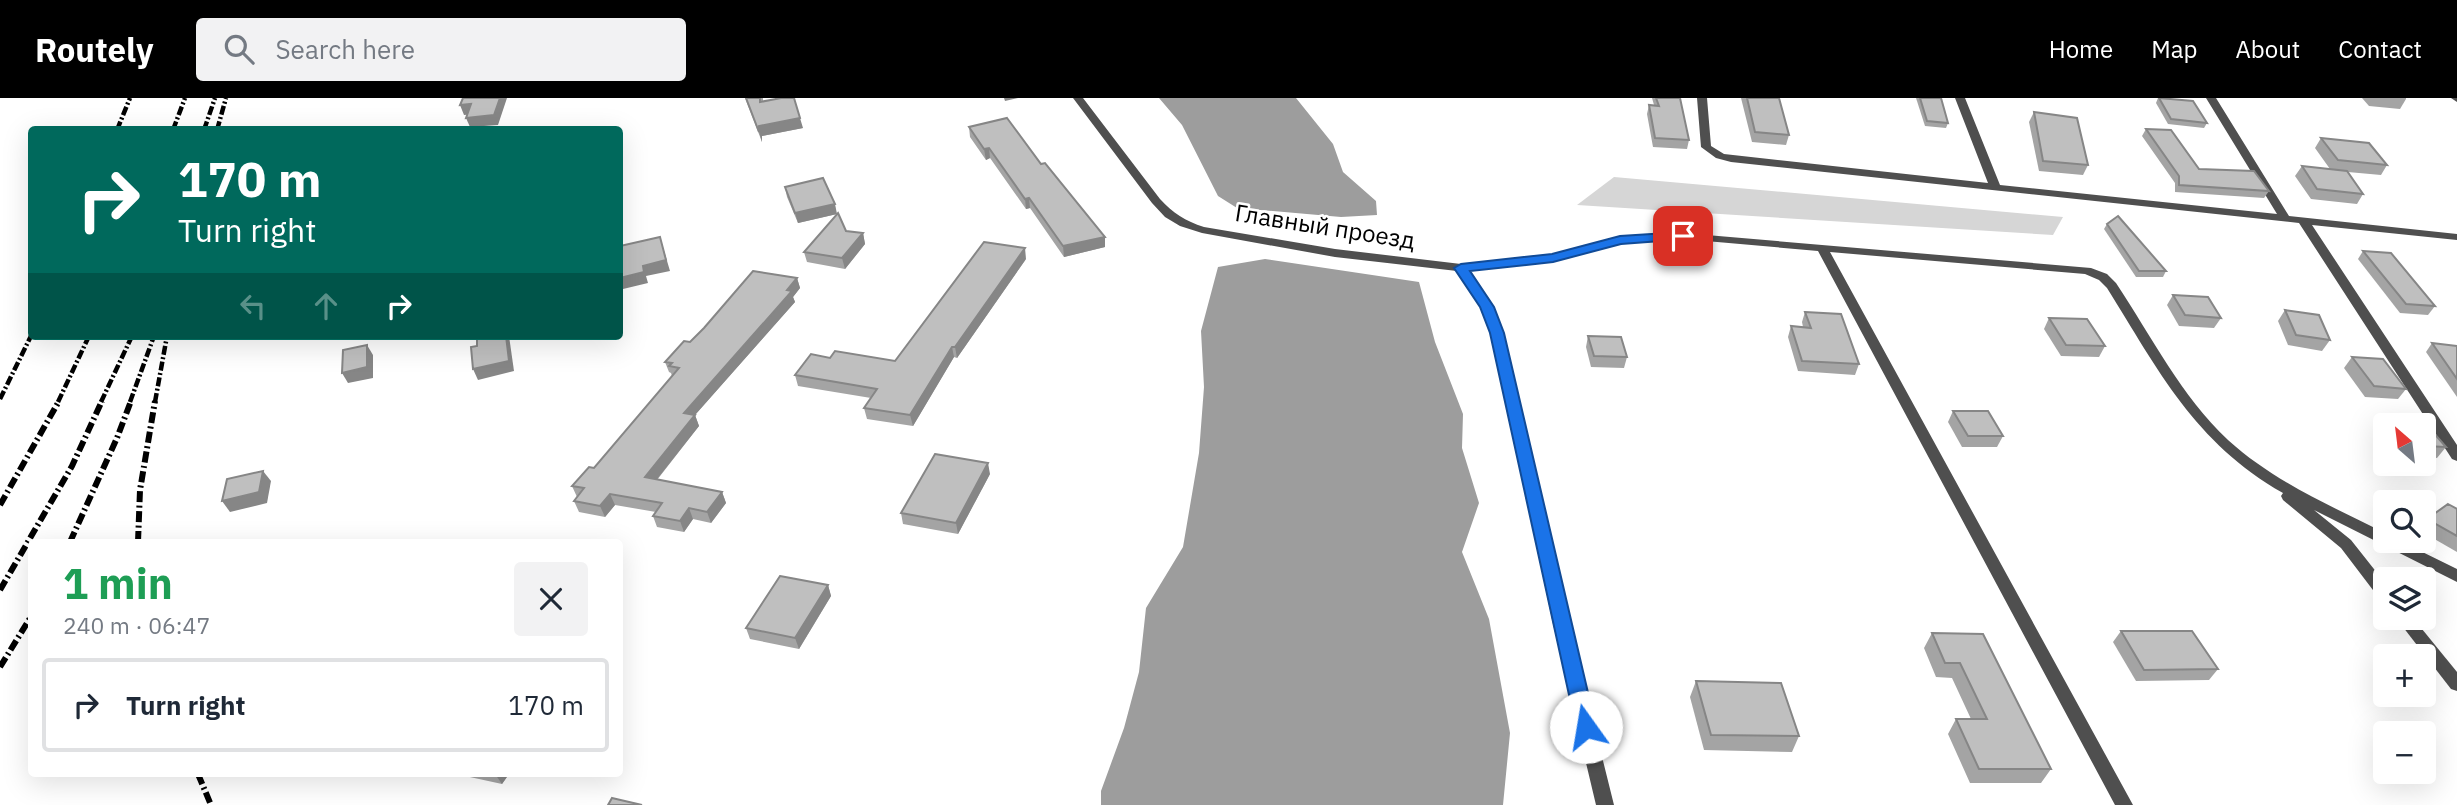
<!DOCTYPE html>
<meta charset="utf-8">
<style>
:root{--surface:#fff;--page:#f2f2f3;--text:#1f2937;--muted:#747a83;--line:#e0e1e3;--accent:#000}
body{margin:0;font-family:"IBM Plex Sans",sans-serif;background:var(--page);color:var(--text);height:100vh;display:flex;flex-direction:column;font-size:26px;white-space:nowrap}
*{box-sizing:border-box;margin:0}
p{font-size:23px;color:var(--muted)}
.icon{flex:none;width:38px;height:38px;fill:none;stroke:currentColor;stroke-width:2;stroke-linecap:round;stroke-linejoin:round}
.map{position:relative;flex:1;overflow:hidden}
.details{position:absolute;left:28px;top:441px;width:595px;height:238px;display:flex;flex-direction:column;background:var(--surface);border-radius:7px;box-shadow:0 7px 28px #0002}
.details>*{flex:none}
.top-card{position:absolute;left:28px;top:28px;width:595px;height:214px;border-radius:7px;box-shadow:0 7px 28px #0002;background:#00695c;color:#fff;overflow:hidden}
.needle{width:46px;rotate:332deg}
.fabs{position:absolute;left:2373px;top:315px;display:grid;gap:14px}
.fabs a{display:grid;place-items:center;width:63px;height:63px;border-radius:7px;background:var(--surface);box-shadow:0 7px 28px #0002;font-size:35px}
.pin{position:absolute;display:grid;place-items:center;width:60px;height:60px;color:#fff;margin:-30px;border-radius:14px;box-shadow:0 4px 10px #0006}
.me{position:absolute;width:77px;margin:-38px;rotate:347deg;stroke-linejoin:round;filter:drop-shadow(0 0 5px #0008)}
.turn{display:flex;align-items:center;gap:24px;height:147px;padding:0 35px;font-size:32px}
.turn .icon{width:91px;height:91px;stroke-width:2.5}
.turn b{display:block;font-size:49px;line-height:60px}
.lanes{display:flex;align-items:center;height:66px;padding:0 35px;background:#0003;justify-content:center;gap:35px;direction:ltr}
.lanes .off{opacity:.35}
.round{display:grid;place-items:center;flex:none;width:74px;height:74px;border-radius:7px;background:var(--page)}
.summary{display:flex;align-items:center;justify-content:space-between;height:119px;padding:0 35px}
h1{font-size:42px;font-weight:700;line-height:52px;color:#1e9e55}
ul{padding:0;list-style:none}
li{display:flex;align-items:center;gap:21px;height:94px;margin:0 14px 10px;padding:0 21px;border:4px solid var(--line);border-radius:7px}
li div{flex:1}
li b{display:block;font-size:26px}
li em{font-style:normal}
header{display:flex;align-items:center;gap:42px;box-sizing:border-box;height:98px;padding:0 35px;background:var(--accent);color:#fff}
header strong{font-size:33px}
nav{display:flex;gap:38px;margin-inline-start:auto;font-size:24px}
.search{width:490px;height:63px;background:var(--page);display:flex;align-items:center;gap:18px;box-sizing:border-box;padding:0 24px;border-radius:7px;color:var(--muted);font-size:26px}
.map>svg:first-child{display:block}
</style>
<header>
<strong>Routely</strong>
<div class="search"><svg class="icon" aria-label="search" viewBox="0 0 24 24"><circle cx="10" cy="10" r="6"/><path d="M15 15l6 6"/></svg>Search here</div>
<nav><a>Home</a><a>Map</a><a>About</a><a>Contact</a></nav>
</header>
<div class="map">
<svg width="2457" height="707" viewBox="0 0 2457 707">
<rect width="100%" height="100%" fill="#fff"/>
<polygon fill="#d6d6d6" points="1614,79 2063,119 2053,137 1577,107"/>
<g fill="#9d9d9d">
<polygon points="1159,0 1296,0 1333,46 1343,74 1376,103 1377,117 1341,119 1237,110 1218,98 1182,27"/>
<polygon points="1265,161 1419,184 1435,244 1463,316 1462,350 1479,405 1462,454 1489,521 1510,635 1503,707 1101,707 1101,693 1124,630 1139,574 1146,510 1183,449 1199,355 1204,289 1201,233 1218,169"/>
</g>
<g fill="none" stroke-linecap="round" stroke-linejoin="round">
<g fill="#4f4f4f" fill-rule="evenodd">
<path d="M1073,0H1083L1160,101C1173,115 1185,123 1204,129L1335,151L1461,166L1552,156L1620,138L1683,135L2091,170L2107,176L2116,185C2152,239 2181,298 2228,342C2273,383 2331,408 2385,435V443H2400L2457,471V484L2314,412L2351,442L2385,485V502L2379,500L2341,450L2283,402L2281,398L2283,395C2194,344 2159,273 2107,190L2099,182L2085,176L1830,154L2133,707H2115L1818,153L1683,141L1620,145L1553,164L1469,173L1493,210L1503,235L1569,526L1614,707H1596L1553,526L1491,235L1481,210L1457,173L1335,159L1202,135L1180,128L1165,119L1152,105Z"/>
<polygon points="1697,0 1707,0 1711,48 1724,56 1988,85 1955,0 1965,0 2000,87 2277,116 2206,0 2216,0 2289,118 2457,136 2457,142 2312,127 2457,347 2457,363 2452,361 2299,125 1731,64 1716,60 1701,49"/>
<polygon points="2451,0 2457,0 2457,4"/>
<polygon points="2396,520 2413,520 2457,574 2457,593 2451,591"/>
</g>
<g stroke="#000" stroke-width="4.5" stroke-dasharray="9 2.5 2 2.5" stroke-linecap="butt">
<polyline points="117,32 130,0"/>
<polyline points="173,32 185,0"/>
<polyline points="204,32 215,0"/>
<polyline points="217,32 226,0"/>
<polyline points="0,301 32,236"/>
<polyline points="58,304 89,238"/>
<polyline points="101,304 132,238"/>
<polyline points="130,304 154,238"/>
<polyline points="155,304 167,238"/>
</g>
<g stroke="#000" stroke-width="6" stroke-dasharray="11 3.5 2 3.5" stroke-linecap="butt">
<polyline points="0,407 59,303"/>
<polyline points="70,444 117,340 131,303"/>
<polyline points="138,444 140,392 155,303"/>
<polyline points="0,492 72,368 102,303"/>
<polyline points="0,569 32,517"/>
<polyline points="198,676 211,707"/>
</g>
</g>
<g fill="#a4a4a4">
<polygon points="745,0 763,0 763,4 803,30 762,38 762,44"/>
<polygon points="1652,0 1680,0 1689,42 1687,51 1653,49 1647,16 1649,7 1654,7"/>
<polygon points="1741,0 1779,0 1789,37 1786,47 1752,44"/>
<polygon points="1916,0 1941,0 1948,25 1946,30 1925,28"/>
<polygon points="2158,0 2207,25 2204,30 2168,26 2156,5"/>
<polygon points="2362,0 2406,0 2406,1 2400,11 2369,8"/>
<polygon points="2034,14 2088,67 2083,77 2039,73 2029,24"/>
<polygon points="969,29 1041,66 1105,139 1105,149 1064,159 1030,110 1026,111 990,60 986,62 970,39"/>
<polygon points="2146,31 2199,71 2269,93 2264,100 2175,94 2175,85 2142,38"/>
<polygon points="2321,40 2387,67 2381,77 2348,74 2363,96 2357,106 2311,101 2295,78 2302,68 2330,71 2315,50"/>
<polygon points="785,89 837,116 846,133 863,135 865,146 845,171 807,164 804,154 837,116 798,125 787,99"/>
<polygon points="2107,126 2166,173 2163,179 2136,179 2104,131"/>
<polygon points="2363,153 2435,208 2428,217 2400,215 2358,161"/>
<polygon points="1026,161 957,260 954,259 913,328 867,321 864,310 871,300 798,288 795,277 830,260 895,263"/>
<polygon points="797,180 800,190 793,199 795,204 695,317 699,328 657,382 722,394 726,405 711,425 693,421 684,434 657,429 653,418 656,414 615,407 605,419 579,414 574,403 577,399 572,388 594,370 672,278 671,275 669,274 665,264 690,244"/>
<polygon points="2173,197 2221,220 2214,230 2179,228 2167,207"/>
<polygon points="2285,212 2330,242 2322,253 2288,247 2278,223"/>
<polygon points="1805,214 1859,266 1855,277 1798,273 1788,239 1791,228 1803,229 1802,224"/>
<polygon points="2049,220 2105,248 2099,259 2061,258 2044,231"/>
<polygon points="1588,238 1627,259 1624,270 1591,269 1586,249"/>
<polygon points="2432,245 2457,248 2457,299 2426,254"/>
<polygon points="2352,259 2406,291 2398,301 2365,299 2344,270"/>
<polygon points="1953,313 2003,338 1997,349 1962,349 1948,324"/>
<polygon points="2387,317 2420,319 2446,349 2437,360 2424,359 2424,327 2385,327 2385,337 2378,328"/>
<polygon points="990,376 958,436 903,426 901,415"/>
<polygon points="2457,411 2457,454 2424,435 2424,425 2427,421"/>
<polygon points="828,487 831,498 799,551 750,541 746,530"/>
<polygon points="2121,533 2218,571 2209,582 2136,583 2113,544"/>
<polygon points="1932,535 1983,536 2051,671 2041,685 1970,685 1948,636 1956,621 1971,621 1952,580 1936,579 1924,550"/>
<polygon points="1696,583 1799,638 1792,654 1704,652 1690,599"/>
<polygon points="456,676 509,676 502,686"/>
</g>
<g fill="#868686">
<polygon points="500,0 507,0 498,27 470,29 466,20"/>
<polygon points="1004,0 1018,0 1005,3"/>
<polygon points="471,6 475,16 464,17 460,7"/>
<polygon points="800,20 803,30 762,38 762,44 759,34 759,28"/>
<polygon points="989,50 990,60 986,62 984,51"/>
<polygon points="1029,100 1030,110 1026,111 1025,101"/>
<polygon points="835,106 837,116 798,125 795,115"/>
<polygon points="863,135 865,146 845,171 842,160"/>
<polygon points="660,139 670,173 646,178 648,185 623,191 620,180 643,168"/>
<polygon points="1105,139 1105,149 1064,159 1063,148"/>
<polygon points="1025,150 1026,161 957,260 955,249"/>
<polygon points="797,180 800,190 793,199 795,204 695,317 699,328 650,390 645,379 684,315"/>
<polygon points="506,238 509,238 514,273 478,282 473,271"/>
<polygon points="367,247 373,257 373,280 348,285 342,275"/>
<polygon points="952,249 954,259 913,328 910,317"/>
<polygon points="988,365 990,376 958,436 956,425"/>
<polygon points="263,373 271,383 267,405 230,414 222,403"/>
<polygon points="722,394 726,405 711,425 707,414"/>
<polygon points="610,396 615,407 605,419 600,408"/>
<polygon points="689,410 693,421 684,434 680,423"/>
<polygon points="828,487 831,498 799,551 795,540"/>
<polygon points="495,676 509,676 502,686"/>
</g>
<g fill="#bfbfbf" stroke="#868686" stroke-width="2">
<polygon points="463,0 500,0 494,17 466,20 471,6 460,7"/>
<polygon points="746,0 760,0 760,4 781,0 794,0 800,20 759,28 759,34"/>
<polygon points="1656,0 1680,0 1689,42 1655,40 1649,7 1659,8"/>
<polygon points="1747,0 1779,0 1789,37 1755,34"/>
<polygon points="1920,0 1941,0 1948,25 1927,23"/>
<polygon points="2159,0 2193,3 2207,25 2171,21"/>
<polygon points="2034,14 2077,20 2088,67 2043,63"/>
<polygon points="1007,20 1041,66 1045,65 1105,139 1063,148 1029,100 1025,101 989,50 984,51 969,29"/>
<polygon points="2146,31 2171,32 2199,71 2254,73 2269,93 2179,87 2179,78"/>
<polygon points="2321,40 2369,45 2387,67 2338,62"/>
<polygon points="2302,68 2347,73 2363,96 2317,91"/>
<polygon points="823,80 835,106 795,115 785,89"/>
<polygon points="838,115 846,133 863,135 842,160 804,154"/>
<polygon points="2118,118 2166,173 2139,173 2107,126"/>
<polygon points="660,139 666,162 643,168 644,174 620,180 620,148"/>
<polygon points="984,144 1025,150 955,249 952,249 910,317 864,310 877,291 795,277 811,256 830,260 835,253 895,263"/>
<polygon points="2363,153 2391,155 2435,208 2406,206"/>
<polygon points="753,173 797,180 787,192 792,193 684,315 695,317 645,379 722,394 707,414 689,410 680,423 653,418 662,405 610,396 600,408 574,403 584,390 572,388 589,369 594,370 679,270 669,268 672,265 665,264 684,243 690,244 704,230"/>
<polygon points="2173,197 2208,199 2221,220 2185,217"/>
<polygon points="2285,212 2319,217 2330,242 2296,237"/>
<polygon points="1805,214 1841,216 1859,266 1802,263 1791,228 1811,230"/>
<polygon points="2049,220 2087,221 2105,248 2066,247"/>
<polygon points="477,238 506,238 509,263 473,271 471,249 477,248"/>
<polygon points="1588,238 1621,239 1627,259 1594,258"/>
<polygon points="2432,245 2457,248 2457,281"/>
<polygon points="367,247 367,269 342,275 343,252"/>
<polygon points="2352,259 2383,261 2406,291 2374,288"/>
<polygon points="1953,313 1988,313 2003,338 1968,338"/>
<polygon points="2387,317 2420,319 2446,349 2424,348 2424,327 2395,327"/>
<polygon points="935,356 988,365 956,425 901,415"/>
<polygon points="263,373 259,394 222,403 227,381"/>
<polygon points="2448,406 2457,411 2457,438 2427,421"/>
<polygon points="780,478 828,487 795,540 746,530"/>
<polygon points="2121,533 2192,533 2218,571 2144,572"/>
<polygon points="1932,535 1983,536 2051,671 1979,671 1956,621 1987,621 1960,565 1945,565"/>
<polygon points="1696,583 1781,585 1799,638 1711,637"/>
<polygon points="612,700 642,707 608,707"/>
</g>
<polygon fill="#1a73e8" stroke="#114b97" stroke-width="2" points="1683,134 1687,135 1687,141 1621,146 1553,164 1470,173 1494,209 1504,235 1596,629 1593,635 1586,637 1579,635 1576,629 1490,235 1480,209 1454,170 1461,166 1552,156 1620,138"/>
<g text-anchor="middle" stroke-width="5" stroke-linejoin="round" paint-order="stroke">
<g font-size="24" fill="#000" stroke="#fff">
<text transform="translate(1325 129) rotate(9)" y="8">Главный проезд</text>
</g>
</g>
</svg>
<div class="fabs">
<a><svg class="needle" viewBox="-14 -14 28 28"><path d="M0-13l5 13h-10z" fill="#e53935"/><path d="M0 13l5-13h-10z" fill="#747a83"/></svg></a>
<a><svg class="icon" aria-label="search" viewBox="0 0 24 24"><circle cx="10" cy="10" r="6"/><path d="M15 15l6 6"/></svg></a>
<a><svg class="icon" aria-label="layers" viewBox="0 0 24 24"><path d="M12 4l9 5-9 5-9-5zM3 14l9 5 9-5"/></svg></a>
<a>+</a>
<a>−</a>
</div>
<div class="pin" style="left:1683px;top:138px;background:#d93025"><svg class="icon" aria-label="arrive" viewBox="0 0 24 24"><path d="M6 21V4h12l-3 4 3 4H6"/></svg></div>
<svg class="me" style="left:1586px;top:629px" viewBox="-20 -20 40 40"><circle r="19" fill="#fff"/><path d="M0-13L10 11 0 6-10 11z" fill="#1a73e8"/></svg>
<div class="top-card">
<div class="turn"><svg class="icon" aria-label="right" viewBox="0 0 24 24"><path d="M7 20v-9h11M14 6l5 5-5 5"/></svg><div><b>170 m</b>Turn right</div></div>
<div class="lanes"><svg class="icon off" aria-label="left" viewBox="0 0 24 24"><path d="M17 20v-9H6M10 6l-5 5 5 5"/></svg><svg class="icon off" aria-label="ahead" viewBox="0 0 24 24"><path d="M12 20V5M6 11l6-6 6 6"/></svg><svg class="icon" aria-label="right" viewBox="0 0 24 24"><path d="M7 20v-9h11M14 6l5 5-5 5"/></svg></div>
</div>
<section class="details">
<div class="summary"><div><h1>1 min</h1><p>240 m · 06:47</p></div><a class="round"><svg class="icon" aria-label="close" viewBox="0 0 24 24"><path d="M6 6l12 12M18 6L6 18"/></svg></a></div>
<ul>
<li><svg class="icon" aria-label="right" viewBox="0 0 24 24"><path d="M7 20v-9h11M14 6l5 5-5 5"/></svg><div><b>Turn right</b></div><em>170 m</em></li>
</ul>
</section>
</div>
